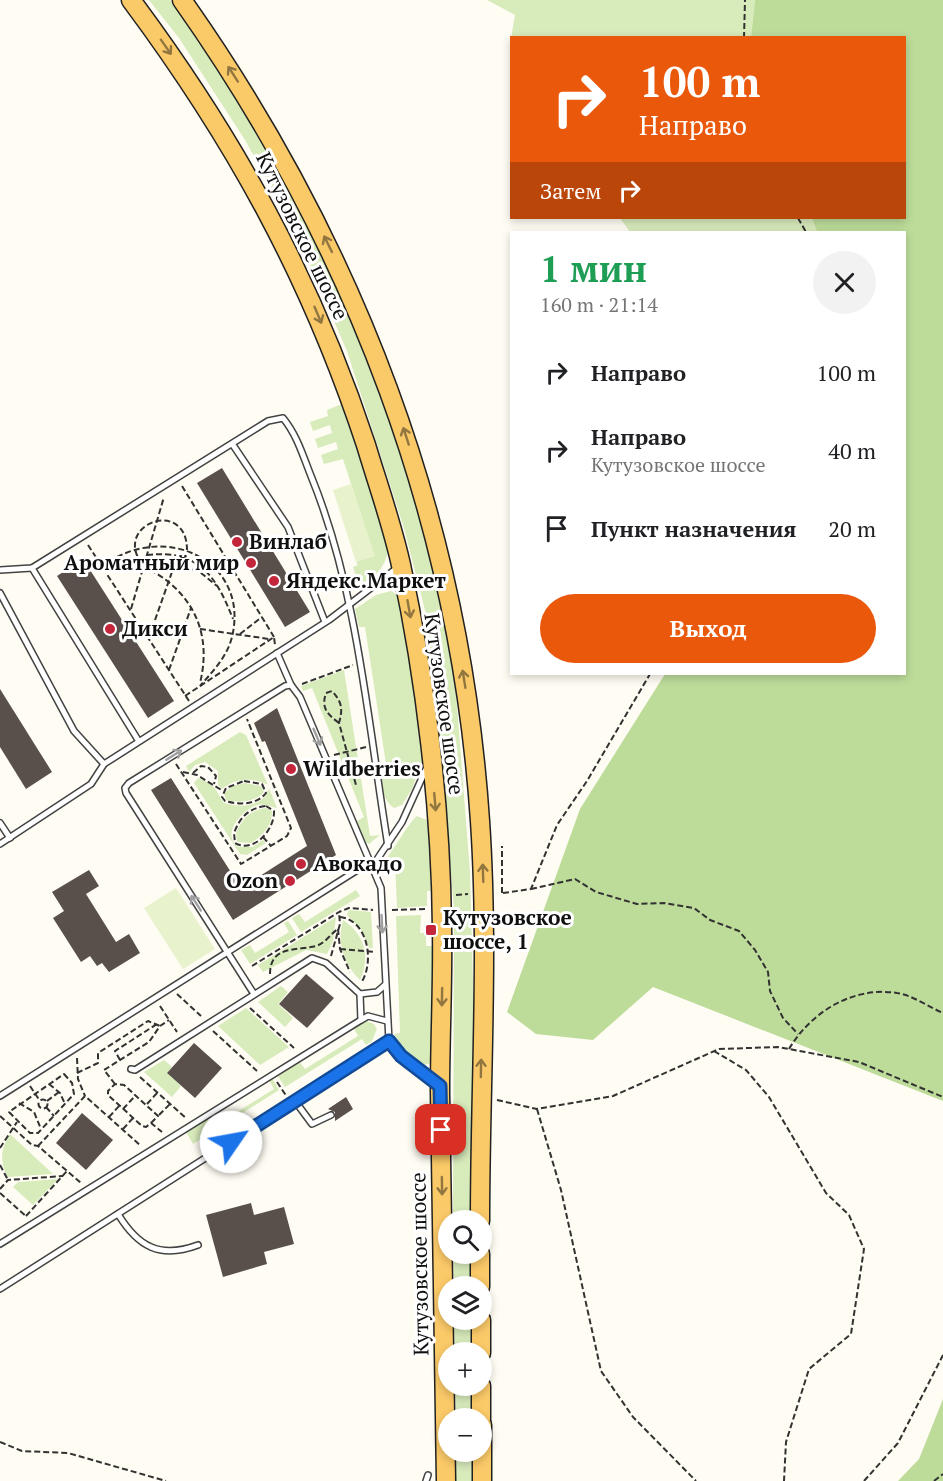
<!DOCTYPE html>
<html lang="ru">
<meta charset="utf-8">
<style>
:root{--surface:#fff;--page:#f2f2f2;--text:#202124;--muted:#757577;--accent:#ea580c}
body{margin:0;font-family:"PT Serif",serif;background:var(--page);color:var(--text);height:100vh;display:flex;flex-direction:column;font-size:22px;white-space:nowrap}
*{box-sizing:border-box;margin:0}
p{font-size:20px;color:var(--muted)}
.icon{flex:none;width:33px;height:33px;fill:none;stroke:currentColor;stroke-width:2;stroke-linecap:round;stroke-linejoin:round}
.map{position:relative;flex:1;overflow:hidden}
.details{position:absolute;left:510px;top:231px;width:396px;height:444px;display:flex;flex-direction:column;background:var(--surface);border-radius:0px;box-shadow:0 3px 9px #0003}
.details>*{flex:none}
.hud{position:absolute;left:510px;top:36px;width:396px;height:183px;border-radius:0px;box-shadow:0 3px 9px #0003;background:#ea580c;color:#fff;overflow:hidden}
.buttons{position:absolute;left:438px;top:1210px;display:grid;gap:12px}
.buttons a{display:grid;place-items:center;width:54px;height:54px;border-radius:50%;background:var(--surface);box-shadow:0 3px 9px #0003;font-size:30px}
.pin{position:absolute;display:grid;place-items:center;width:51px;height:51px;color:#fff;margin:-26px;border-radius:12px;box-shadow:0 3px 9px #0006}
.me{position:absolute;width:66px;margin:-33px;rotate:57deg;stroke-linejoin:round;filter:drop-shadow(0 0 4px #0008)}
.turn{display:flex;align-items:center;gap:21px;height:126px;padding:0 30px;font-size:27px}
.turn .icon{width:78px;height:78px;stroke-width:2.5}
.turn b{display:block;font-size:42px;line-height:51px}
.then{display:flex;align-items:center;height:57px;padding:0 30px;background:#0003;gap:12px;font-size:22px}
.round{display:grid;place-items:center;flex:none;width:63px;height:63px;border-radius:32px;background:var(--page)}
.summary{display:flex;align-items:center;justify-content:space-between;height:102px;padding:0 30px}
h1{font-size:36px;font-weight:600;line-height:45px;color:#1e9e55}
.cta{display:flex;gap:12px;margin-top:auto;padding:12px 30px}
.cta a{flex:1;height:69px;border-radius:36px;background:var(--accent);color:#fff;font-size:24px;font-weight:600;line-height:69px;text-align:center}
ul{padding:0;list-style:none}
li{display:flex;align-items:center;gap:18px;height:78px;padding:0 30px}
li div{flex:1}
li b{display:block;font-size:22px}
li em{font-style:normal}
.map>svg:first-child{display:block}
</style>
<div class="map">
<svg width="943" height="1481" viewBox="0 0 943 1481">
<rect width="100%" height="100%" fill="#fffcf3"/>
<g fill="#d8ebbb">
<polygon points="149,0 170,0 224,76 297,202 341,296 410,473 440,585 456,694 470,872 474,1022 473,1221 453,1221 454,910 441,744 426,614 404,528 347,351 295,231 245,140 179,38"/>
<polygon points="487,0 755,0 751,37 511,38 515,15"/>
<polygon points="620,218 812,218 817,232 630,232"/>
<path d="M342,404L361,454L388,549C387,564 374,581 359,586L353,567L358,565L356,562L374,555L343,459L324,464L321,455L338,449L336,442L318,448L315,439L332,433L330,425L313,431L310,422L328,416L327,410Z"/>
<path d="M391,591L399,596L425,754L412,789L402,805L394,808C383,800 383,791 382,778L388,777L365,627H359L355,609L376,595Z"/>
<polygon points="344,670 370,836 380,835 369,844 365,842 357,821 364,817 312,688 303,691 301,686"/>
<path d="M240,732L246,735L268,785C253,777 235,778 222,789L218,785V771L205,762L195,765L189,772L186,766Z"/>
<path d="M198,778C217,786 214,788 224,803C240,808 264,807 269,788L277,808C270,807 264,802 255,806C241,811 221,835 238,847H253L263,840L266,843L247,855L240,854L194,783Z"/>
<path d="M245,783L261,786L264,792C255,802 239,803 226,800L224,793L233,786Z"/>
<path d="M266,808L272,811C272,826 263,835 251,843L237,842L236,833C242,819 250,810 266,808Z"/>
<path d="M417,816L429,821L431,891H427V906L397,908L395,861L388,862L387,858C394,849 410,821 417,816Z"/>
<polygon points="356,890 360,896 301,932 292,918 299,914 305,922"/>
<polygon points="349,910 371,912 373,948 369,948 361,929 347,915"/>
<polygon points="421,915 420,933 426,933 426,946 434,946 433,1059 431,1063 424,1065 407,1054 394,1034 400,1033 396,916"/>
<polygon points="336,917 333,941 327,954 306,950 263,972 258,965"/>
<path d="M343,920C364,934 371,956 360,980C343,963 337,943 343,920Z"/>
<polygon points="288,921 297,935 250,964 241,950 250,945 255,953 289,932 284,923"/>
<polygon points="281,986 288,992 278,1004 293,1018 285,1027 258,1002"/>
<polygon points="246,1008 289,1047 260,1065 218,1026"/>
<polygon points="364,1020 374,1024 377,1029 372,1041 366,1045 362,1039 285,1087 277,1075 299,1061 305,1069 358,1036 353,1027"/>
<polygon points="164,1060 172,1067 167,1073 181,1086 172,1097 144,1072"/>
<polygon points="272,1078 279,1090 193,1144 186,1132 207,1119 213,1127 274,1089 269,1080"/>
<path d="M10,1134L53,1174L7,1177C0,1159 0,1151 10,1134Z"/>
<polygon points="58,1179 33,1205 13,1187 18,1182"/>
<polygon points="453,1254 473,1254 473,1287 454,1287"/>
<polygon points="454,1320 473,1320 472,1353 455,1353"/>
<polygon points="455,1386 472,1386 472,1419 456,1419"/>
<rect x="456" y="1452" width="16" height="29"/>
</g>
<g fill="#bddc9a">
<polygon points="755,0 943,0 943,1101 653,987 593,1040 536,1034 507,1012 580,809 665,674 904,674 904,232 817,232 812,218 904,218 904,38 751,37"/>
<polygon points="943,1399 943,1481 898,1481 919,1459"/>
</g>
<g fill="#e8f2cd">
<polygon points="351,484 375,556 356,562 333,490"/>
<polygon points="176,888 215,949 183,969 144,908"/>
</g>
<g fill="#59504c">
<polygon points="222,468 310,612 285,627 197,483"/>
<polygon points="83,559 174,701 148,718 57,576"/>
<polygon points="0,689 52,772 26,789 0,747"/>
<polygon points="277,708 336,855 233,920 151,790 171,778 241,888 307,846 265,741 262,742 254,723"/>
<polygon points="89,870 99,886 86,894 116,942 129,934 140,953 109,972 102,963 97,966 90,956 81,962 53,918 64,911 52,892"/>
<polygon points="306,974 334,998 307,1028 279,1004"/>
<polygon points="194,1043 222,1068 195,1098 167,1073"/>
<polygon points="346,1097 353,1109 335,1121 335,1112 328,1109"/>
<polygon points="82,1113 113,1140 86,1170 56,1143"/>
<polygon points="251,1203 254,1215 284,1207 294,1244 264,1252 267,1264 223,1277 206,1215"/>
</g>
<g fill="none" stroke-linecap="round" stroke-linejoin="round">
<defs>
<g id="lane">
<polyline points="233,445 288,527 325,622"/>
<polyline points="32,568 138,740"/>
<path d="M0,570L32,568L268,421L283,418C297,435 303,456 311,476C358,591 368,724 388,846"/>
<polyline points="0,593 74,731 104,764 329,620 397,568"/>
<polyline points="277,653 291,685"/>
<polyline points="0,823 10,838"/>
<polyline points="0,844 91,784 104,764"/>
<polyline points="372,867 402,822 427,767"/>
<polyline points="254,994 126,793 125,788 129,783 285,686 291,685 300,697 370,862"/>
<polyline points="360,994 377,992 385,985"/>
<polyline points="361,1020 368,1016 387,1021"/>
<polyline points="0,1096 370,862 381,888 389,1041 401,1056 436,1083"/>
<polyline points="295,1101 312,1124 331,1115"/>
<path d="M118,1214C138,1247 160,1259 198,1245"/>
<polyline points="0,1244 361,1020 360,994 326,963 312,958 135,1070 131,1069"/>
<polyline points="0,1289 389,1041"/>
<polyline points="426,1481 428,1475"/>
</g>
<g id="primary">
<path d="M131,0C236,141 311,278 366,445C378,485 392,524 401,565C426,680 441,810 442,928C443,983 440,1037 440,1092C441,1221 444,1351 446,1481"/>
<path d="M182,0C355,245 460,521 480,821C489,954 480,1088 480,1221"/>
<polyline points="480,1254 480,1287"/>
<polyline points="481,1320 481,1353"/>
<polyline points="481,1386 481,1419"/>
<polyline points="482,1425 482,1481"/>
</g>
</defs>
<use href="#lane" stroke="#434343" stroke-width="8"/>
<use href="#primary" stroke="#212121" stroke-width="21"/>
<g stroke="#323232" stroke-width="2" stroke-dasharray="6 3" stroke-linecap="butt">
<polyline points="744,38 745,0"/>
<polyline points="798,218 806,232"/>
<polyline points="182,486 274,637"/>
<polyline points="88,545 189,701"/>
<path d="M147,555C199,549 216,576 233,619"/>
<path d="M117,557C177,526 249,567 232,637C227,657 213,671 200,686"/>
<polyline points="176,562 201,573 217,586"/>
<path d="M142,564C112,524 187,497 187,550"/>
<path d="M105,571L117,557C178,573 216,619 200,683"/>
<polyline points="131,609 164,497"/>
<polyline points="200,629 269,639"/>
<polyline points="240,634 262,617"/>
<polyline points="149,637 178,555"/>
<polyline points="169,670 191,608"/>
<polyline points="302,684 353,665"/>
<polyline points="185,696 274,637 275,645"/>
<path d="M339,723C327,714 321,708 326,693L332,691C342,702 343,709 339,723L356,785"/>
<polyline points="334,755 366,747"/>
<polyline points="176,764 241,864 287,836 291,828 247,719"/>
<polyline points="183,772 197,775 223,791"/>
<polyline points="193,773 201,766 208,767 216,776 214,784"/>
<path d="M244,781L262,784L266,793C257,805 239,805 225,801L222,797L226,788Z"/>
<path d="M266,806L274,811C275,829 254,854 235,843L234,833C240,817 249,808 266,806Z"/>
<polyline points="263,837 271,846"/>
<polyline points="531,889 575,879 596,892 637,904 664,903 694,908 710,920 739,931 755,950 768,972 770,991 783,1018 798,1034"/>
<polyline points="502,893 502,846"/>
<polyline points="503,893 531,889 557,825 587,781 650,674"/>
<polyline points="456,895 468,894"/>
<polyline points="392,910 425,909"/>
<path d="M340,917C368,920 375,962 361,983"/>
<polyline points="338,929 340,949 350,972"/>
<polyline points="340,949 375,952"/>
<polyline points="331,956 340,924 339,912"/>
<polyline points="252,966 339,912 349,908 373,910"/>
<path d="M270,974C270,945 297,951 316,946C326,943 330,934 338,929"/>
<polyline points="177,994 201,1016"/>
<polyline points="160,1006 177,1032"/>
<polyline points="250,1008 294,1048"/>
<polyline points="213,1031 257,1071"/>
<path d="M789,1049C811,1012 853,986 897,993C912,995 929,1007 943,1013"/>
<polyline points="714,1051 746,1070 769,1097 826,1193 849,1215 864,1249 851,1334 809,1369 786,1442 784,1481"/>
<polyline points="77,1058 78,1079 85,1096"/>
<polyline points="120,1060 115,1051 157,1024"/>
<polyline points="77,1073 98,1063 98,1053 148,1021 160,1026"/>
<polygon points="64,1074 72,1083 74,1094 38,1133 30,1133 9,1112"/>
<polyline points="140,1077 187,1119"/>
<polyline points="277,1082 287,1097"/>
<polyline points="49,1084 60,1093 65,1104"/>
<polyline points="115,1084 104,1070 149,1042 160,1026 169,1020"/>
<polyline points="30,1086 40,1101"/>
<circle cx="43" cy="1104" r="4.5"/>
<polyline points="497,1100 537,1109 613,1096 719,1049 778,1047 859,1062 943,1097"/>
<polyline points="47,1101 59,1092"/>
<polyline points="19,1103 34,1112 41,1129"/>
<polyline points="147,1104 157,1093"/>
<polyline points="46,1107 54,1116"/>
<polyline points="123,1109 136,1095"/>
<polyline points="537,1109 561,1190 601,1371 633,1417 696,1481"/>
<polyline points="159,1115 170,1104"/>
<polyline points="0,1116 32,1145 38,1146 81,1183"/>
<polyline points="109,1117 120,1105"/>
<polyline points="151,1123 158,1116 124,1085 115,1084 108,1091 108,1095 142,1126 146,1127 151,1123 162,1132"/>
<polyline points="123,1129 133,1118"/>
<polyline points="38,1146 85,1096 140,1145"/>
<polyline points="0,1148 17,1122"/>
<polyline points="0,1165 8,1180"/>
<polyline points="0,1189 8,1180 63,1176"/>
<polyline points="0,1193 27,1217"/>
<polyline points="26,1216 67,1171"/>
<polyline points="0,1442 22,1451 68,1453 166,1481"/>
<polyline points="864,1481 898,1443 943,1355"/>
<polyline points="934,1481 943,1474"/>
</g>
<use href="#lane" stroke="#fff" stroke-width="5"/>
<use href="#primary" stroke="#fac968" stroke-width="18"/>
</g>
<defs><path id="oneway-shaft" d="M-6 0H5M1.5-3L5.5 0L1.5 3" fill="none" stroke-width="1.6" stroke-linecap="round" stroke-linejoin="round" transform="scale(1.5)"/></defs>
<g stroke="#917640">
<use href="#oneway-shaft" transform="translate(166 47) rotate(55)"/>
<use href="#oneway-shaft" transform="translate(233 74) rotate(-123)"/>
<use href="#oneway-shaft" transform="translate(328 244) rotate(-116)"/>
<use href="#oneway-shaft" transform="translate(318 315) rotate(67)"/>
<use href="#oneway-shaft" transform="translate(406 436) rotate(-108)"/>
<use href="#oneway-shaft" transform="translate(409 609) rotate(80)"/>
<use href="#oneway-shaft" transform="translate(464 679) rotate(-99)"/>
<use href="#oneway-shaft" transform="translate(435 802) rotate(85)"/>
<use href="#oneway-shaft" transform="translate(483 873) rotate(-92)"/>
<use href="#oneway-shaft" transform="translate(442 997) rotate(91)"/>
<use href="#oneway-shaft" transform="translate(481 1068) rotate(-89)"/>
<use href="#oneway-shaft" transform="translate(442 1186) rotate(89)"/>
</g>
<g stroke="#9f9f9f">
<use href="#oneway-shaft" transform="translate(317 737) rotate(67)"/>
<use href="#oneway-shaft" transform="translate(174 755) rotate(-32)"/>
<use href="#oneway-shaft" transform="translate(196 903) rotate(-123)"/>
<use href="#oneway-shaft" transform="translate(382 924) rotate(87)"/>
</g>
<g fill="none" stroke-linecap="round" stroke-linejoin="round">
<defs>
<polyline id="route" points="231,1142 389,1041 401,1056 440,1086 441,1130"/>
</defs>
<use href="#route" stroke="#114b97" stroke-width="15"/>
<use href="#route" stroke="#1a73e8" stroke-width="10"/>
</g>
<g fill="#c3253a" stroke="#fff" stroke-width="2">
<circle cx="237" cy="542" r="6"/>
<circle cx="251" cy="563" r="6"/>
<circle cx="274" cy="581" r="6"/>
<circle cx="110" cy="629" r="6"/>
<circle cx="291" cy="769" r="6"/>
<circle cx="301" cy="864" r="6"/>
<circle cx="290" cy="881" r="6"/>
<rect x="425" y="924" width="12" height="12" rx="3"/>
</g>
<g text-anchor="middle" stroke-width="6" stroke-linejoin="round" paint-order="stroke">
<g font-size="21" fill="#101010" stroke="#fff">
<text transform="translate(302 236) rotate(64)" y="7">Кутузовское шоссе</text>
<text transform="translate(444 704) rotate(82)" y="7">Кутузовское шоссе</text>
<text transform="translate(420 1264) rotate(-91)" y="7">Кутузовское шоссе</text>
</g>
<g font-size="21" font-weight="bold" fill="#101010" stroke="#fff" text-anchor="start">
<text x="249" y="549">Винлаб</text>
<text x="239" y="570" text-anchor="end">Ароматный мир</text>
<text x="286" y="588">Яндекс.Маркет</text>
<text x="122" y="636">Дикси</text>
<text x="303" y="776">Wildberries</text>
<text x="313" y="871">Авокадо</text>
<text x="278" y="888" text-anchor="end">Ozon</text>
<text x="443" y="925">Кутузовское<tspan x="443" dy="24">шоссе, 1</tspan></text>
</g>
</g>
</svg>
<div class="buttons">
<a><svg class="icon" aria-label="search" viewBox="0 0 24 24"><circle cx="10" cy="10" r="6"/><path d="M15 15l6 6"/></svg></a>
<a><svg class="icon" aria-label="layers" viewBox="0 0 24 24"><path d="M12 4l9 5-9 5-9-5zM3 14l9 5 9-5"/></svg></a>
<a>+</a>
<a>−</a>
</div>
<div class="pin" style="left:441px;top:1130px;background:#d93025"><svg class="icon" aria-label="arrive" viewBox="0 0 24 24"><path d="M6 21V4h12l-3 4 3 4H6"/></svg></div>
<svg class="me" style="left:231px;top:1142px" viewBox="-20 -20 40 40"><circle r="19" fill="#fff"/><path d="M0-13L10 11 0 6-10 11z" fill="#1a73e8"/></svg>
<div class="hud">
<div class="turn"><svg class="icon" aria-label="right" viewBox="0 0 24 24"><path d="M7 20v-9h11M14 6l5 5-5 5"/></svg><div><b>100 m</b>Направо</div></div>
<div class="then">Затем<svg class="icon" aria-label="right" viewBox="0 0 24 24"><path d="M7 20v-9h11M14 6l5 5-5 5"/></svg></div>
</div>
<section class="details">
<div class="summary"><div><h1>1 мин</h1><p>160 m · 21:14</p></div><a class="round"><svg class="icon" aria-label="close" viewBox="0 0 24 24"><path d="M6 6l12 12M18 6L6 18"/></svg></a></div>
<ul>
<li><svg class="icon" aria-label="right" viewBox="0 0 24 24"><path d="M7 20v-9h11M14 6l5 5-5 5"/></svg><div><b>Направо</b></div><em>100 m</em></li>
<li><svg class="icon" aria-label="right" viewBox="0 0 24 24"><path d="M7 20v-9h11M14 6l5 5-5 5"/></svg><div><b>Направо</b><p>Кутузовское шоссе</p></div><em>40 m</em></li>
<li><svg class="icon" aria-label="arrive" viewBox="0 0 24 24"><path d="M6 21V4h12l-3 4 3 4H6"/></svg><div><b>Пункт назначения</b></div><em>20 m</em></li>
</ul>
<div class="cta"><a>Выход</a></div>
</section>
</div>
